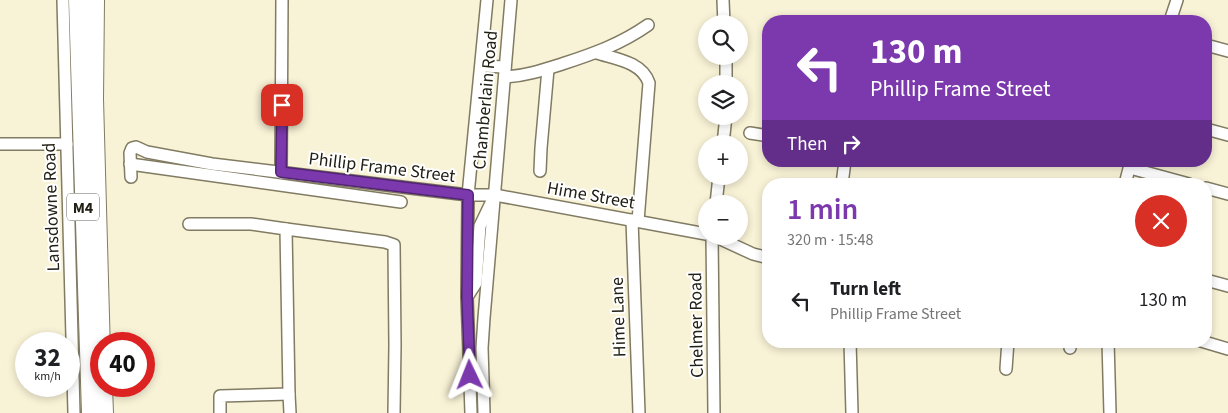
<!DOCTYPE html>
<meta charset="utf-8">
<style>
:root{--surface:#fff;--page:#f6f6f6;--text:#202124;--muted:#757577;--accent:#7c39ad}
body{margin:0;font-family:"Source Sans 3",sans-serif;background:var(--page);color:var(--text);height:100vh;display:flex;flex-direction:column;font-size:19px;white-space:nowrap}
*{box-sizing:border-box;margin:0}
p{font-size:16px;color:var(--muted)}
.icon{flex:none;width:28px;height:28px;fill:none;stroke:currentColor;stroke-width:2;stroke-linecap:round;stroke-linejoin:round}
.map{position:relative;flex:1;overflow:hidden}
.side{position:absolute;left:762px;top:178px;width:450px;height:170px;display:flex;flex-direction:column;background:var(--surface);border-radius:20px;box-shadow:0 2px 8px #0003}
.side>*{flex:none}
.guide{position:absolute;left:762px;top:15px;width:450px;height:152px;border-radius:20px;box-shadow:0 2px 8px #0003;background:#7c39ad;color:#fff;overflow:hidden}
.fabs{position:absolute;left:698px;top:15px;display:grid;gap:10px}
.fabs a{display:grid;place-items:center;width:50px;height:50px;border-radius:50%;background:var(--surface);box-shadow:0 2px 8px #0003;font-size:25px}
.speed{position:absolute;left:15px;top:332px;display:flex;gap:10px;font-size:25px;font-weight:700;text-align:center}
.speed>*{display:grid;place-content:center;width:65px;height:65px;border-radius:50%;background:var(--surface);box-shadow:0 2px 8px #0003;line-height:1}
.speed small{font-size:12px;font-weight:400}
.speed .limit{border:8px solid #d22;background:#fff;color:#111}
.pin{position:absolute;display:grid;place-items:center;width:42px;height:42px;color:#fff;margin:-21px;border-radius:10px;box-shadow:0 2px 8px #0006}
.me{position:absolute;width:55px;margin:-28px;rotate:358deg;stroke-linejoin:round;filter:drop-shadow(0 0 4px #0008)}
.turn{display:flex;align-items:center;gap:18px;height:105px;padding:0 25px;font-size:22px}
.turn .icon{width:65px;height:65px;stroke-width:2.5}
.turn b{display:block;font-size:35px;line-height:42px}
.then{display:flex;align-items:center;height:48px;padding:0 25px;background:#0003;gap:10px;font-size:19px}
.round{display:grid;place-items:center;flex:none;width:52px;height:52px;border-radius:26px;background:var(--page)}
.summary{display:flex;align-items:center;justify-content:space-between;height:85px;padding:0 25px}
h1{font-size:30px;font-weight:600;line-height:38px;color:var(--accent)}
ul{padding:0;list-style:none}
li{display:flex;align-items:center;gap:15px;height:75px;padding:0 25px}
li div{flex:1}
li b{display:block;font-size:19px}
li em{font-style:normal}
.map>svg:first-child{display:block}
</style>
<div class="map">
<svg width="1228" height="413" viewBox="0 0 1228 413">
<rect width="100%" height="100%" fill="#f8f2d6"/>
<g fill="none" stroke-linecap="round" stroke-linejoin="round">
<defs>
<g id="minor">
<polyline points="63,0 74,413"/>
<polyline points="723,0 724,24"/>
<polyline points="1170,21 1177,0"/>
<polyline points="1206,45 1228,51"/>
<path d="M597,53C616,59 642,62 649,83L638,221"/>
<polyline points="726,56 726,84"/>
<polyline points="482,66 505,67"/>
<path d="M505,77C525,76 543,70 562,64C593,54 621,44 648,25"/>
<polyline points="1206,129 1228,135"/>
<polyline points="750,133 769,136"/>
<polyline points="0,144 67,144"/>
<polyline points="723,144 726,116"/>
<polyline points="130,164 401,202"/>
<polyline points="1130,168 1189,184"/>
<polyline points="540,171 541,148 548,69"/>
<polyline points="281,173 282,0"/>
<polyline points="131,177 130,153 132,148 136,147 147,152 212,164 468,195 495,195 706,234"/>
<polyline points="842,184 845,161"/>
<polyline points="1125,184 1131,161"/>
<polyline points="1206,188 1228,194"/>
<polyline points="716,204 719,176"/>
<polyline points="632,220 639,413"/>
<polyline points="189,224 251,224 286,229 289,394 220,396 220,413"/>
<polyline points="286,229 385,242 394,245 395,345 394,413"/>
<polyline points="712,236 714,413"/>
<polyline points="714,236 753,254 769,258"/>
<polyline points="1206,280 1228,286"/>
<polyline points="467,297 476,283 480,226 493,199"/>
<polyline points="850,341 852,413"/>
<polyline points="1108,341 1110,413"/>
<polyline points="1201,341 1228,349"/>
<polyline points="1070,348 1071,341"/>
<polyline points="1006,369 1008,341"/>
<polyline points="289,394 290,413"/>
<polyline points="471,413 467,297 468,195 487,0"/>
<polyline points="484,413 482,348 484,318 511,0"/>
</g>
<g id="highway">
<polyline points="78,0 91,413"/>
<polyline points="95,0 94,99 101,352"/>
<polyline points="103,386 104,413"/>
</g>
</defs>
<use href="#minor" stroke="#807b62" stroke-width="14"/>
<use href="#highway" stroke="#807b62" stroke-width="20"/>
<use href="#minor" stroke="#fff" stroke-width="11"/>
<use href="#highway" stroke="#fff" stroke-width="18"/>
</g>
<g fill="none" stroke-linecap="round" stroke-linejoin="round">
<defs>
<polyline id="route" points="282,105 281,172 468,195 467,297 470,375"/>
</defs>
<use href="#route" stroke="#512570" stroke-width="12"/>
<use href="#route" stroke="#7c39ad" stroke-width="9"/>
</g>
<g text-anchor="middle" stroke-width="4" stroke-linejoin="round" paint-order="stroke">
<rect fill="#fff" stroke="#64635b" stroke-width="1" x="67" y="193.5" width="32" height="27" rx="4"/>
<g font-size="16" font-weight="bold" fill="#222015">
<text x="83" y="213">M4</text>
</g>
<g font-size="18" fill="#222015" stroke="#fff">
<text transform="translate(485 100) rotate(-85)" y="6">Chamberlain Road</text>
<text transform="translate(382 167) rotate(7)" y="6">Phillip Frame Street</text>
<text transform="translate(591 195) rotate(10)" y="6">Hime Street</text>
<text transform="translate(51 207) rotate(-92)" y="6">Lansdowne Road</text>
<text transform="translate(618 317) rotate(-92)" y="6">Hime Lane</text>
<text transform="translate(696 325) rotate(-91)" y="6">Chelmer Road</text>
</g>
</g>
</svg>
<div class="fabs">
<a><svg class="icon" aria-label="search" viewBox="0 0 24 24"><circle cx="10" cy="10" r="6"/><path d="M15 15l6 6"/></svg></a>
<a><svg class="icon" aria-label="layers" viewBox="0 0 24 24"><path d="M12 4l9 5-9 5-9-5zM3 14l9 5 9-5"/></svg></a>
<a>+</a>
<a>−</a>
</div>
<div class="speed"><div>32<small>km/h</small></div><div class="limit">40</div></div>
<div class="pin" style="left:282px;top:105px;background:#d93025"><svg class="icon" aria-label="arrive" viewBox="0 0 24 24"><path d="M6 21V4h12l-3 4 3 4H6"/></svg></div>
<svg class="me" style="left:470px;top:375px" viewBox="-20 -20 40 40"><path d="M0-17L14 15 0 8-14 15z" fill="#7c39ad" stroke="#fff" stroke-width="4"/></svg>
<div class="guide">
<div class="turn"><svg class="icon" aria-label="left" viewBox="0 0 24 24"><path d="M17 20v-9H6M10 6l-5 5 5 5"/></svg><div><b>130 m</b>Phillip Frame Street</div></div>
<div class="then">Then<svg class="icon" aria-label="right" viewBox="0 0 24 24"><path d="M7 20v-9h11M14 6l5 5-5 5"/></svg></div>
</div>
<section class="side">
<div class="summary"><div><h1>1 min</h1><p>320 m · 15:48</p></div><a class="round" style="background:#d93025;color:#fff"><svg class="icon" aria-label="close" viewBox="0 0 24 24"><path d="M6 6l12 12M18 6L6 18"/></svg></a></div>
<ul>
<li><svg class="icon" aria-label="left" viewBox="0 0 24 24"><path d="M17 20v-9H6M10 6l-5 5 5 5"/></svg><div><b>Turn left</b><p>Phillip Frame Street</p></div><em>130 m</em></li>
</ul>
</section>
</div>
